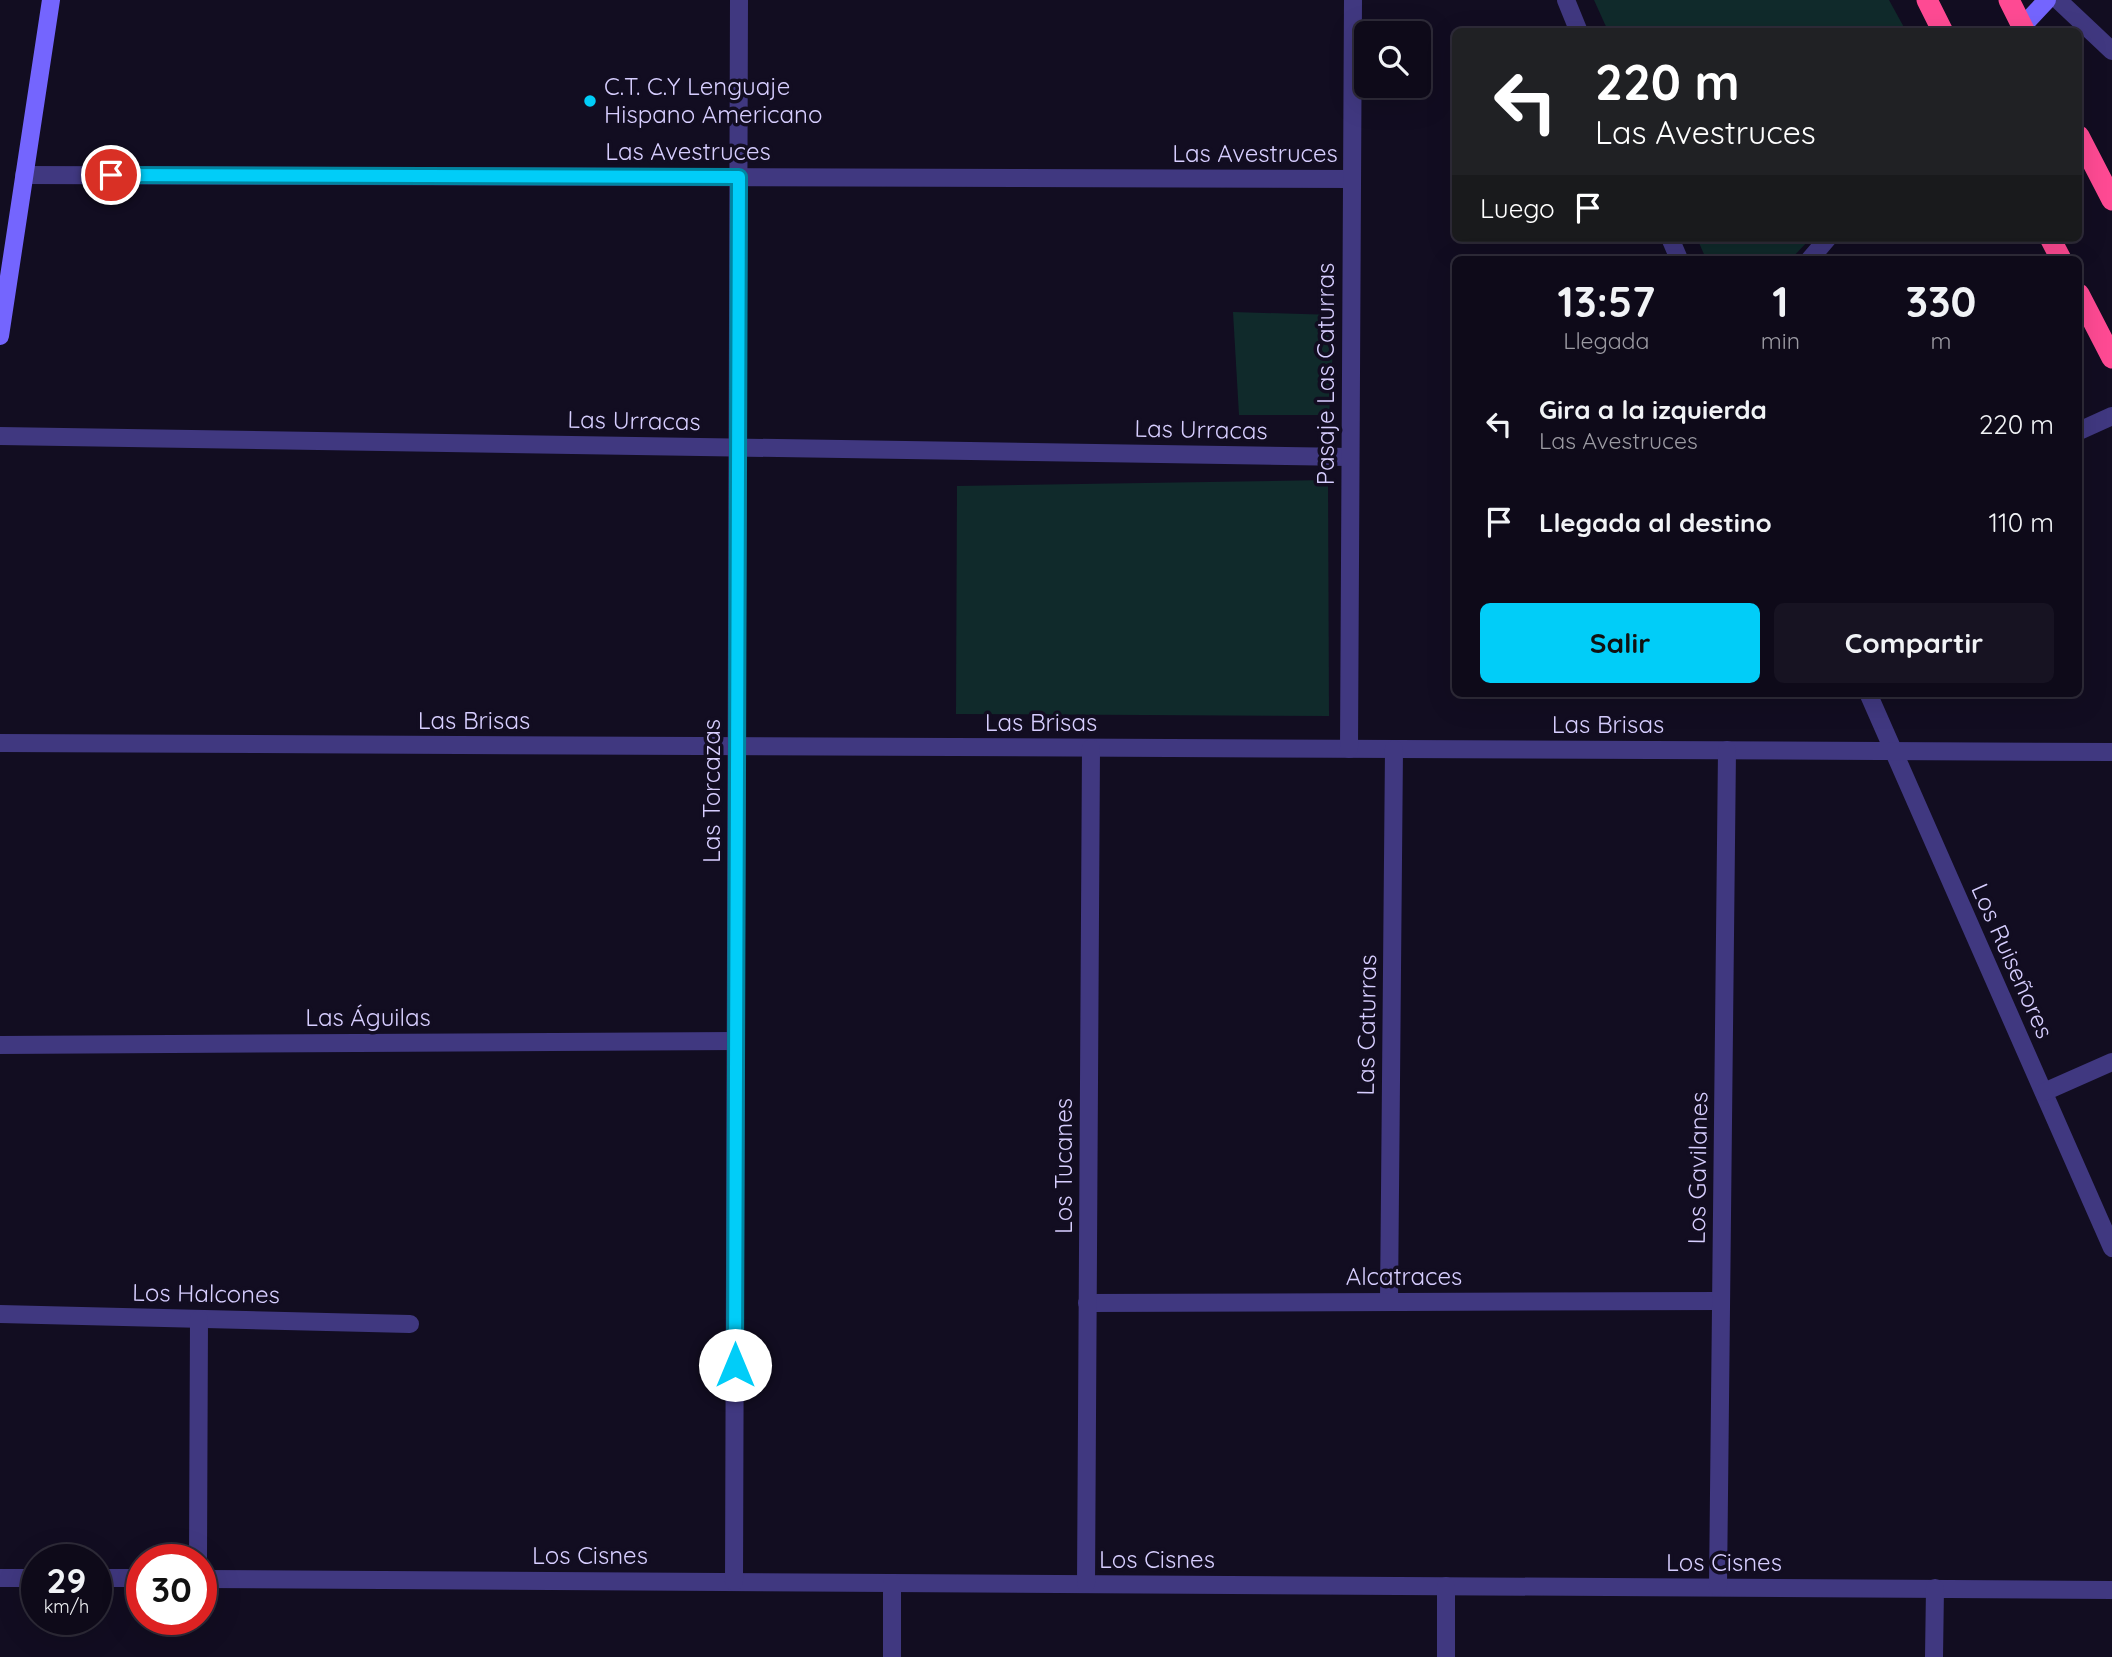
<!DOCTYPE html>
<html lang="es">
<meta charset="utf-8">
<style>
:root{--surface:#0e0a19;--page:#171322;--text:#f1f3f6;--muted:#9b9aa2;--line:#2e2b38;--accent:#01cdf8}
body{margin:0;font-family:Quicksand,sans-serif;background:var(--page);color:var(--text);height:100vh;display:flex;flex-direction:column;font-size:26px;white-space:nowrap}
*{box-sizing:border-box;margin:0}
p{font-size:23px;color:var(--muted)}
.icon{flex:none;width:38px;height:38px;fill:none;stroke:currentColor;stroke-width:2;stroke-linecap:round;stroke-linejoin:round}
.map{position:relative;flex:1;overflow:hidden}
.sheet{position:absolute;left:1452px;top:256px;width:630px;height:441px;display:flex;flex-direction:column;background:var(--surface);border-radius:10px;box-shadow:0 7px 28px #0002,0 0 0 2px var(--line)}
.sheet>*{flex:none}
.guide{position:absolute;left:1452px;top:28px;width:630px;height:214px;border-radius:10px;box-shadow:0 7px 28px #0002,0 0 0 2px var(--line);background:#202124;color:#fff;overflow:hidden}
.tools{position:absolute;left:1354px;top:21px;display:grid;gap:14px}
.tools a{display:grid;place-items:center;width:77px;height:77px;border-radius:10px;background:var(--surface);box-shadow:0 7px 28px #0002,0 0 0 2px var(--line);font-size:35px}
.speed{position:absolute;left:21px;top:1544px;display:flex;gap:14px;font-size:35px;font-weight:700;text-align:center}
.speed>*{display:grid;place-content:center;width:91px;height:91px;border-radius:50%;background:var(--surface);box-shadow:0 7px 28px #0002,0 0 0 2px var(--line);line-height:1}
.speed small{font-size:18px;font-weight:400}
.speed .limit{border:10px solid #d22;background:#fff;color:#111}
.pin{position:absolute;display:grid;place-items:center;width:60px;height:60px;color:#fff;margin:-30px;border:4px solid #fff;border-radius:50%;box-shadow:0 2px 7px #0007}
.me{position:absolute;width:77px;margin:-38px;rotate:0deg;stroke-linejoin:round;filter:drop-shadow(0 0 5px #0008)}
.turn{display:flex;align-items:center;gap:24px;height:147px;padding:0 28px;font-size:32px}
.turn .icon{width:91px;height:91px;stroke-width:2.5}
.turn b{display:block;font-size:49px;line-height:60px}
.then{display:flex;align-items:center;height:66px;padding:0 28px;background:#0003;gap:14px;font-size:26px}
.eta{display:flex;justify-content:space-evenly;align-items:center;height:119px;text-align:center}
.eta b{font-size:42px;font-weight:700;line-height:49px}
.action{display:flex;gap:14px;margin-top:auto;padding:14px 28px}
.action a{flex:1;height:80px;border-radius:10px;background:var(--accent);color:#111;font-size:28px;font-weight:700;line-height:80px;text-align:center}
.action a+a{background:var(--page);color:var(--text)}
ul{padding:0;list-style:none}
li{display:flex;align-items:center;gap:21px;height:98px;padding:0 28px}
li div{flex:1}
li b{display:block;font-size:26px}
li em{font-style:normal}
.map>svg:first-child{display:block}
</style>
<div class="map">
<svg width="2112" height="1657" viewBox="0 0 2112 1657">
<rect width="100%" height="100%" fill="#120d21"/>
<g fill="#102a2b">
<polygon points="1594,0 1889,0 1906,31 1608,31"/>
<polygon points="1697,238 1811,238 1791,259 1706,259"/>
<polygon points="1233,312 1335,315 1329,415 1239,415"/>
<polygon points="1328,480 1329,716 956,714 957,486"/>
</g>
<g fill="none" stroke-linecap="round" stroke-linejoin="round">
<g stroke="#403880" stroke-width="18">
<polyline points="1566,0 1579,32"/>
<polyline points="2058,0 2112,51"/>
<polyline points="24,175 1352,179"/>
<polyline points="1670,238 1679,259"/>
<polyline points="1810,259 1828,238"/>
<polyline points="2079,431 2112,416"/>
<polyline points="0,436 1350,457"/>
<polyline points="1868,693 2112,1248"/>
<polyline points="0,743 2112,752"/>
<polyline points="1349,749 1353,0"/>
<polyline points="0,1045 736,1041"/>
<polyline points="2044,1092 2112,1062"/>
<polyline points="1389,1302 1394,749"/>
<polyline points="1087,1303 1721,1301"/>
<polyline points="0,1314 410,1324"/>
<polyline points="198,1559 199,1319"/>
<polyline points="0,1578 37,1578"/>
<polyline points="96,1578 142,1578"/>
<polyline points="201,1579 2112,1590"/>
<polyline points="734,1582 739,0"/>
<polyline points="1086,1584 1091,748"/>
<polyline points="1718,1587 1727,750"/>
<polyline points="892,1657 892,1583"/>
<polyline points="1446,1657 1446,1586"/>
<polyline points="1934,1657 1935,1588"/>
</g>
<g stroke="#7465fe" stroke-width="18">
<polyline points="2017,32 2047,0"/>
<polyline points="0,336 51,0"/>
</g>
<g stroke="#fe4a93" stroke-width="21">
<polyline points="1927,0 1943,32"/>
<polyline points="2009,0 2025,32"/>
<polyline points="2079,136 2112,200"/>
<polyline points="2050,238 2061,259"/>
<polyline points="2079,294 2112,358"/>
</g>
</g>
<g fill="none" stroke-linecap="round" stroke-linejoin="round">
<defs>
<polyline id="route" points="111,175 739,177 735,1365"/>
</defs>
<use href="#route" stroke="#0185a1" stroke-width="18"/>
<use href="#route" stroke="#01cdf8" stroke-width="12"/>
</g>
<circle fill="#01cdf8" stroke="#120d21" stroke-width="2.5" cx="590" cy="101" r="7"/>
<g text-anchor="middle" stroke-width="7" stroke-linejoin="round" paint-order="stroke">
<g font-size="24" fill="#d7ceff" stroke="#120d21" text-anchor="start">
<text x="604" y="95">C.T. C.Y Lenguaje<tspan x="604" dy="28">Hispano Americano</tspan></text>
</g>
<g font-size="24" fill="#d7ceff" stroke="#120d21">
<text x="688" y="160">Las Avestruces</text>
<text x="1255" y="162">Las Avestruces</text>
<text transform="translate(1326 374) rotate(-90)" y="8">Pasaje Las Caturras</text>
<text transform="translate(634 421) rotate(1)" y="8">Las Urracas</text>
<text transform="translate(1201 430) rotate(1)" y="8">Las Urracas</text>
<text x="474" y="729">Las Brisas</text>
<text x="1041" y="731">Las Brisas</text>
<text x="1608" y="733">Las Brisas</text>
<text transform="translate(712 791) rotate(-90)" y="8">Las Torcazas</text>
<text transform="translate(2012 961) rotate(66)" y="8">Los Ruiseñores</text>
<text x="368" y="1026">Las Águilas</text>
<text transform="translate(1367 1025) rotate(-89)" y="8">Las Caturras</text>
<text transform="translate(1064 1166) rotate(-90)" y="8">Los Tucanes</text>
<text transform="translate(1698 1168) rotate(-89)" y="8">Los Gavilanes</text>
<text x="1404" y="1285">Alcatraces</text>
<text transform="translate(206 1294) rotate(1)" y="8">Los Halcones</text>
<text x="590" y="1564">Los Cisnes</text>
<text x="1157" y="1568">Los Cisnes</text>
<text x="1724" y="1571">Los Cisnes</text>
</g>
</g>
</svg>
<div class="tools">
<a><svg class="icon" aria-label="search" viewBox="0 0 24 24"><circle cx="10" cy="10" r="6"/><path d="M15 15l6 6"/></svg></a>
</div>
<div class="speed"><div>29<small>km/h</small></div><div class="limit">30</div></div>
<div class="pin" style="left:111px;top:175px;background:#d93025"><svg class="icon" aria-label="arrive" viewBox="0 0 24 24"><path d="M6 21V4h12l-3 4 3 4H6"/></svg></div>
<svg class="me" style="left:735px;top:1365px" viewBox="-20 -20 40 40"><circle r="19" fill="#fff"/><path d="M0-13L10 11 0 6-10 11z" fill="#01cdf8"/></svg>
<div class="guide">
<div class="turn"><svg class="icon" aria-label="left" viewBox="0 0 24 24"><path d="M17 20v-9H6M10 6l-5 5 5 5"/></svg><div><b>220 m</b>Las Avestruces</div></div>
<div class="then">Luego<svg class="icon" aria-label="arrive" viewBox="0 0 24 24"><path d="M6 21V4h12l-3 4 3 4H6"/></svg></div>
</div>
<section class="sheet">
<div class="eta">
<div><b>13:57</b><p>Llegada</p></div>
<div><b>1</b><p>min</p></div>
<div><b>330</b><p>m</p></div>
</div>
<ul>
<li><svg class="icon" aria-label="left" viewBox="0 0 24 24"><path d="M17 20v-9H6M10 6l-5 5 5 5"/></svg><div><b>Gira a la izquierda</b><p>Las Avestruces</p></div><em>220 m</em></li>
<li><svg class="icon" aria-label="arrive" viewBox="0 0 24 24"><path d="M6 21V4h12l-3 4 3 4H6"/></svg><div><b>Llegada al destino</b></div><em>110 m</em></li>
</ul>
<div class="action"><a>Salir</a><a>Compartir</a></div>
</section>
</div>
